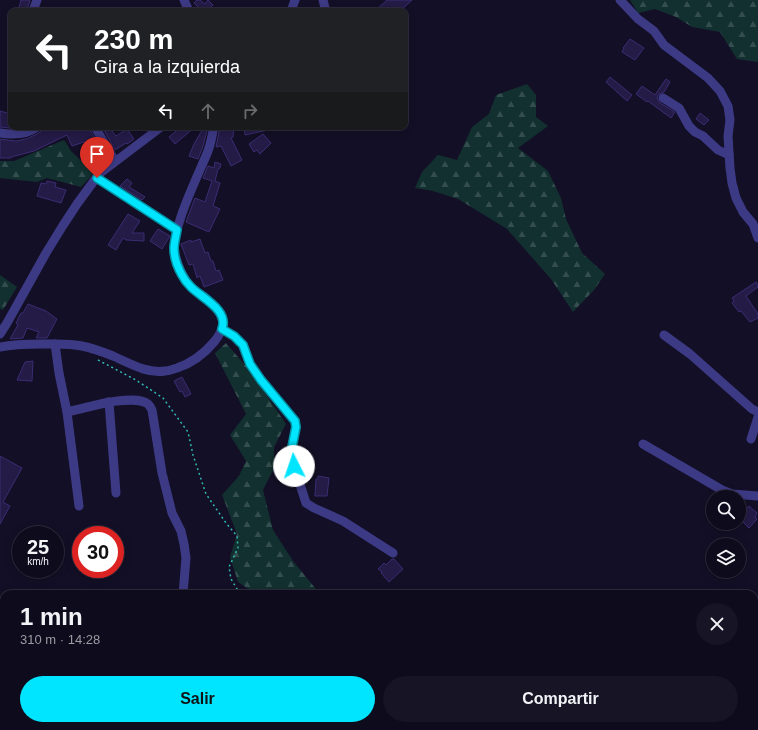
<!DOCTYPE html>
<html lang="es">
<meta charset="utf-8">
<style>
:root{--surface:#0e0b1c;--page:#171425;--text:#f1f3f6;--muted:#9b9ba3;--line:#2e2b3b;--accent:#00e5ff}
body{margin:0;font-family:Arial,sans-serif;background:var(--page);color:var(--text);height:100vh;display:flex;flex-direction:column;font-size:15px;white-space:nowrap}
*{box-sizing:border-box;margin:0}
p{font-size:13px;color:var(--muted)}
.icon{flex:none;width:22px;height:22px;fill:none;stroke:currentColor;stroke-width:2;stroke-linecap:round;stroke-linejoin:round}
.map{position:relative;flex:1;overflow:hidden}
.sheet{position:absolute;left:0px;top:590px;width:758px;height:140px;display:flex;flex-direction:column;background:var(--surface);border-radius:12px 12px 0 0;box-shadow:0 2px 10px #0003,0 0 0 1px var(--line)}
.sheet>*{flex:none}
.hud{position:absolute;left:8px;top:8px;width:400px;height:122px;border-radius:8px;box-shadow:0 2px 10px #0003,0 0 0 1px var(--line);background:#202124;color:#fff;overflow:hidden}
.controls{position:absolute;left:706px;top:490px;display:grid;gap:8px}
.controls a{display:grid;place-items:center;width:40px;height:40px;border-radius:50%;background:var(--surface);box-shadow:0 2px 10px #0003,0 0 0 1px var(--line);font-size:20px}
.speed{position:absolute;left:12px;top:526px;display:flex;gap:8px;font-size:20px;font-weight:700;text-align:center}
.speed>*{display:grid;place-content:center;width:52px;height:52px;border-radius:50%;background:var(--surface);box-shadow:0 2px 10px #0003,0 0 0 1px var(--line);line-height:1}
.speed small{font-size:10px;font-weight:400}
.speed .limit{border:6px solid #d22;background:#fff;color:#111}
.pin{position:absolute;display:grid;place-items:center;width:34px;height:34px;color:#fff;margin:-41px -17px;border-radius:50% 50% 50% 0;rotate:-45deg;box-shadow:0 0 4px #0007}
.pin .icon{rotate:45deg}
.me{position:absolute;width:44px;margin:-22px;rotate:356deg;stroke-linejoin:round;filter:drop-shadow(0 0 3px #0008)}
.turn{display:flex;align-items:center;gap:14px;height:84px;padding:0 20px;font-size:18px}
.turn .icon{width:52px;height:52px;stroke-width:2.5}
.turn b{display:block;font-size:28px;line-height:34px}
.lanes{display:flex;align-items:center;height:38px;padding:0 20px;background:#0003;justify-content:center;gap:20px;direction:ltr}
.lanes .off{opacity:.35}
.round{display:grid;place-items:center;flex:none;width:42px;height:42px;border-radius:21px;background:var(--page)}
.headline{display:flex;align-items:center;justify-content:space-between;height:68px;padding:0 20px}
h1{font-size:24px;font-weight:700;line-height:30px}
.cta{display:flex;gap:8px;margin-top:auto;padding:8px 20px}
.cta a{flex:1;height:46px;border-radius:24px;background:var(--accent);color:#111;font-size:16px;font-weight:700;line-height:46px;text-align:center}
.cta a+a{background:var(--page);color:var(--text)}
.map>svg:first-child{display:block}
</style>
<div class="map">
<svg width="758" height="730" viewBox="0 0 758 730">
<defs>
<pattern id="forest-firs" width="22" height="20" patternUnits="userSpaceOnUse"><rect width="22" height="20" fill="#12302f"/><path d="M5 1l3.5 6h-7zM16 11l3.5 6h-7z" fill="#344d4e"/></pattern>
</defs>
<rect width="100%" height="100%" fill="#130f26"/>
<g fill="url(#forest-firs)">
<polygon points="630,0 758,0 758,62 737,59 720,32 692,27 676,17 655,9 638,13"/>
<polygon points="527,84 536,95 536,117 548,126 518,148 548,171 561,198 566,219 582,253 605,274 594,290 573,312 551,279 507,229 458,199 433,191 415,188 422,172 438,155 457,160 472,127 489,114 496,95"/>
<polygon points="64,140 71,151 94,173 81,187 47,178 37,182 0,178 0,161 14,161"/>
<polygon points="0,275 17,287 3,310 0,309"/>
<polygon points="226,343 250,371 286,424 274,447 274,468 263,490 273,530 293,561 320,594 256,594 238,582 230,557 237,534 222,495 239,476 246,461 230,435 246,414 215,353"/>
<polygon points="758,703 758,730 420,730 420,726 754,726 754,706"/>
<polygon points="275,726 374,726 381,730 276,730"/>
</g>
<g fill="#241b47" stroke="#3b2d73">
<polygon points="21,0 29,0 30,1 28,6 28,11 18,11"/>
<polygon points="197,0 200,0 205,4 208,0 213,5 209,9 212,11 199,11 200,9 194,3"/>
<polygon points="387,0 412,0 400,11 375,11"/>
<polygon points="630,39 644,48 635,60 622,52 624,48 623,48"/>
<polygon points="610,77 632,95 627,101 606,82"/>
<polygon points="666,79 670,82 664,92 661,93 658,95 657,98 660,103 675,112 671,118 648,101 647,102 636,94 642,86 655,95"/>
<polygon points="0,111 11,114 11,124 10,128 0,127"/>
<polygon points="700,113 709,120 704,125 696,119"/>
<polygon points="43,127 89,127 90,130 107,160 95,167 87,153 89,151 84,142 72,146 67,135 34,151 11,157 11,158 0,158 0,139 16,141 26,139 35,135 40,132 42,130"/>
<polygon points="109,127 116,136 127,129 134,139 127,144 126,143 115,150 104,130"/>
<polygon points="181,127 195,127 175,144 169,137"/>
<polygon points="204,127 208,127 203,146 198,159 189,156 194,144"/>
<polygon points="220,127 234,127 233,137 231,138 242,160 231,166 221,146 216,147"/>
<polygon points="244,127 268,127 268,130 245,135"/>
<polygon points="263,134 271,143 260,154 257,150 254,152 249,144"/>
<polygon points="215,162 221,164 220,168 218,169 215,181 220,183 213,206 220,209 209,232 186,222 195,198 205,202 212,181 203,178 208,166 214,168"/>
<polygon points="127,179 132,183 129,187 145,197 142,200 120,186"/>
<polygon points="47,181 56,183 55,187 66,190 61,203 37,196 41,183 46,184"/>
<polygon points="128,214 140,221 132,233 144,233 144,241 126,240 123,238 116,250 108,245"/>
<polygon points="158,229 170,236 162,249 150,241"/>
<polygon points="200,239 205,253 208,252 211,261 213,261 216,271 219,270 223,280 204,287 200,276 197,278 193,264 189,265 181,244 191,240 191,242"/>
<polygon points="756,282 758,285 758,287 746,296 758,314 758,318 750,322 741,311 739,312 732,303 734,301 732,298"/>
<polygon points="28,304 46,311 57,319 47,338 36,338 39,332 27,328 23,338 10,339 18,325 16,323 21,313 23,313"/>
<polygon points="33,361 32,381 17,380 25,362"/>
<polygon points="182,377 191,394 185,397 182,391 180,392 174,381"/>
<polygon points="0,456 22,468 3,502 10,506 0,524"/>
<polygon points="318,476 329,478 327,496 315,496 316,479 318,479"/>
<polygon points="749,506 757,513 755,517 757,519 749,528 739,518"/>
<polygon points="392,559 394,559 403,569 389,582 381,573 382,572 378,569 384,563 386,565"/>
</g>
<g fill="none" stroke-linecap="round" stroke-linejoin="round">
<polyline stroke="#2fb8b0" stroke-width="1.5" stroke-dasharray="2 3" stroke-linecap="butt" points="98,360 136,380 163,398 188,432 193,455 206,494 226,523 237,536 238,548 229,567 231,579 237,589 248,594"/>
<g stroke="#3d3a85" stroke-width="9">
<polyline points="184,0 189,11"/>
<polyline points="323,0 325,8 327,11"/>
<polyline points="620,0 638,19 654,31 664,45 708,78 720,91 728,106 730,120 728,136 730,168 732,183 736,198 743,212 753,224 758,238"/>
<polyline points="34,11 34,8 37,0"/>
<polyline points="291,11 295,0"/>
<polyline points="663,98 679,108 689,126 695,132 703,136 718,150 729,155"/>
<polyline points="95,127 99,134 115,161"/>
<path d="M0,133C13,135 26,135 37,127"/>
<polyline points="97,178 177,230"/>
<polyline points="222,329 234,336 243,345 250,364 261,380 295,421 296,427 292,447 294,466 306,503 314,508 343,521 393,553"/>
<polyline points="0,334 7,323 46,253 62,227 77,204 99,174 161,127"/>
<polyline points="664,335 690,354 752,409 758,412"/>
<polyline points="55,344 59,373 67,412 79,506"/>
<path d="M0,347C14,344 28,344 42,344C55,344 69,343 82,346C92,348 103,352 113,356C129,363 147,374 165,371C169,371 173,369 177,368C192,363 204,354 214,342C230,323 222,312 205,297C200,294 194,291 190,286C182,277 178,266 175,254C170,230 199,174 208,151C211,143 212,135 214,127"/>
<path d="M109,402C119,401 139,397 148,404C150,406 151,408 152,410L162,473L172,513L181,531L184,544L186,558L183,594"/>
<polyline points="67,412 109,402 116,493"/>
<polyline points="751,439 758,417"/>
<polyline points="643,444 722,490 732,494 758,496"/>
</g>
</g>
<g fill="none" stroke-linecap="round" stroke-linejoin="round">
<defs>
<path id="route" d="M97,178L177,230C176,236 174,243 174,248C174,257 178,268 182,275C184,279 188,284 191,287C202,298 229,310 222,329L234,336L243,345L250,364L261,380L295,421L296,427L292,447L294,466"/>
</defs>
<use href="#route" stroke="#0095a6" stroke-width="10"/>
<use href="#route" stroke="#00e5ff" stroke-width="7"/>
</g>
</svg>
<div class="controls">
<a><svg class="icon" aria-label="search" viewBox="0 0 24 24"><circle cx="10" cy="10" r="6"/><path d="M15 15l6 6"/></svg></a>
<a><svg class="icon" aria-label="layers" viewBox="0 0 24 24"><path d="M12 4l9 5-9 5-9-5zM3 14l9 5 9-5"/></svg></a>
</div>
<div class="speed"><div>25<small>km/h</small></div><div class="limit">30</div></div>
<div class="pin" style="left:97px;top:178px;background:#d93025"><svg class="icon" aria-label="arrive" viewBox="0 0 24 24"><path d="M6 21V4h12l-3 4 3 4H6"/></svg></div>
<svg class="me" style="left:294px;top:466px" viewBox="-20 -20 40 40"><circle r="19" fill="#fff"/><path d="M0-13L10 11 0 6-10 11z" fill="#00e5ff"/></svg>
<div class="hud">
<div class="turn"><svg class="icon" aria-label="left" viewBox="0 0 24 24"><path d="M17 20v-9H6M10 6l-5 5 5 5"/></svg><div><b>230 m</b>Gira a la izquierda</div></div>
<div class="lanes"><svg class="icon" aria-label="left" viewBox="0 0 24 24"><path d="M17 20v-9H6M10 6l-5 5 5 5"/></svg><svg class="icon off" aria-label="ahead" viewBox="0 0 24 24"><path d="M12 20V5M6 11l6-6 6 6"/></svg><svg class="icon off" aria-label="right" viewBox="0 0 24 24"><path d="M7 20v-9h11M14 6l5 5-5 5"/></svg></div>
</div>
<section class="sheet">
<div class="headline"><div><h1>1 min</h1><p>310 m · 14:28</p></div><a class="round"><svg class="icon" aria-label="close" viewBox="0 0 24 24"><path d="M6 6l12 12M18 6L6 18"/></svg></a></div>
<div class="cta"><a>Salir</a><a>Compartir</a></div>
</section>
</div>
